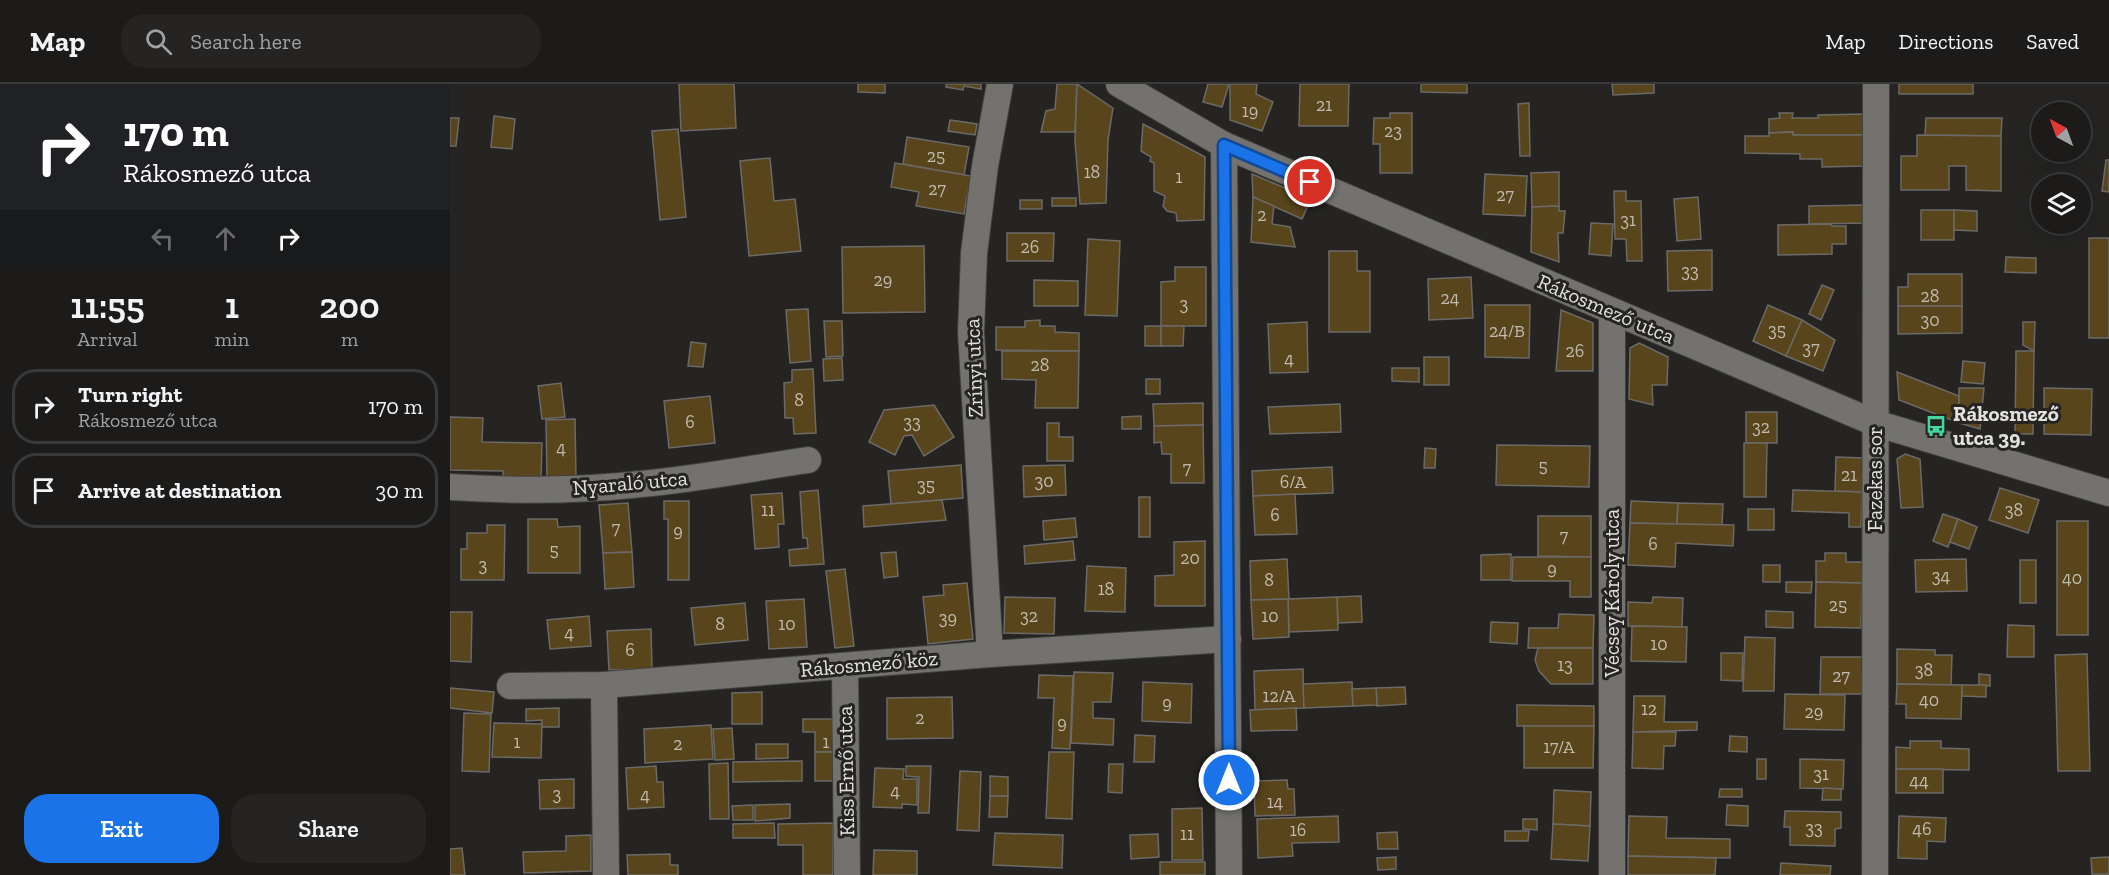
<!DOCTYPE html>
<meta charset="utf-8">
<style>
:root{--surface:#1c1b1a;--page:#252423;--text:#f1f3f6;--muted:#a0a1a2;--line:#3a3939;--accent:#1a73e8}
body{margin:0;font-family:"Zilla Slab",serif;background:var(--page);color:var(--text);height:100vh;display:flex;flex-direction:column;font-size:22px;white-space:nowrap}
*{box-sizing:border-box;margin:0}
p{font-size:20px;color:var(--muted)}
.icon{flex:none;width:33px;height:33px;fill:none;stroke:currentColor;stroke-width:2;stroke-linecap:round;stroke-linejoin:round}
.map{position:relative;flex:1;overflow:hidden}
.panel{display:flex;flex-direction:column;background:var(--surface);width:450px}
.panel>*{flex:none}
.hud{background:#202124;color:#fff;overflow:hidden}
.needle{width:39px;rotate:319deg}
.tools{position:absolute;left:1581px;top:18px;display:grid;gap:12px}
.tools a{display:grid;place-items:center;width:60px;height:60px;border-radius:50%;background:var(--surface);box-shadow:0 6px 24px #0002,0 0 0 2px var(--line);font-size:30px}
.pin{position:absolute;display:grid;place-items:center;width:51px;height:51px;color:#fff;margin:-26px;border:3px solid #fff;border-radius:50%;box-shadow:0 2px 6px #0007}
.me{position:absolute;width:66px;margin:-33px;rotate:0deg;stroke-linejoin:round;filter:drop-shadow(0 0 4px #0008)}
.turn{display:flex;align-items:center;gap:21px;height:126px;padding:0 24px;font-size:27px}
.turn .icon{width:78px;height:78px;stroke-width:2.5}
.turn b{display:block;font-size:42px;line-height:51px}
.lanes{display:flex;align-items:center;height:57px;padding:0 24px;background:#0003;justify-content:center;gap:30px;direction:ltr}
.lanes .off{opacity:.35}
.eta{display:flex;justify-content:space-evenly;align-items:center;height:102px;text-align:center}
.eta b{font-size:36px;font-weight:600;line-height:42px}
.button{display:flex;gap:12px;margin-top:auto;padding:12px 24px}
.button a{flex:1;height:69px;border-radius:24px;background:var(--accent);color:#fff;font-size:24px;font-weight:600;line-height:69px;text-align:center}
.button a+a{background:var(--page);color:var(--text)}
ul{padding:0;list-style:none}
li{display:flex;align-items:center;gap:18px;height:75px;margin:0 12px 9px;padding:0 12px;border:3px solid var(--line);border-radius:24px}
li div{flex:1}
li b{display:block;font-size:22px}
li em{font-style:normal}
header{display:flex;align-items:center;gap:36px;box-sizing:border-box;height:84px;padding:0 30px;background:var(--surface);border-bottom:2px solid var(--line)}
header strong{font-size:28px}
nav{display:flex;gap:33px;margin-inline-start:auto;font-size:21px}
.search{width:420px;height:54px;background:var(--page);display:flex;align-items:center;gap:15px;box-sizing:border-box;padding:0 21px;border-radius:24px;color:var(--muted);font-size:22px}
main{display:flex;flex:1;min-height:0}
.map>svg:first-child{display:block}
</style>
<header>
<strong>Map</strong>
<div class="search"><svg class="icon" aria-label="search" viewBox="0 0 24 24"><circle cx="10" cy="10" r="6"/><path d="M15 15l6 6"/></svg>Search here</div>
<nav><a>Map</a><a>Directions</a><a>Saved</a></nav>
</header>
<main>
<section class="panel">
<div class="hud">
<div class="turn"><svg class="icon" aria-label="right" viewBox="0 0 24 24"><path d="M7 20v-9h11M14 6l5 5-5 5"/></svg><div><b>170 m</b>Rákosmező utca</div></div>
<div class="lanes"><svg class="icon off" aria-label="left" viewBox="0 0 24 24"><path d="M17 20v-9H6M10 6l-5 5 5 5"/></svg><svg class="icon off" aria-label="ahead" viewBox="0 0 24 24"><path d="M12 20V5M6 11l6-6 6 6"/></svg><svg class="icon" aria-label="right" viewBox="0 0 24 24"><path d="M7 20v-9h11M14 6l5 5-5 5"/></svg></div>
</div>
<div class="eta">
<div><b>11:55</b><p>Arrival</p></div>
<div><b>1</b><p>min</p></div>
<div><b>200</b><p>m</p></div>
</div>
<ul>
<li><svg class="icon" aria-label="right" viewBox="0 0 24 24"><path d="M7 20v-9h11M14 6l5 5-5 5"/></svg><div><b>Turn right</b><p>Rákosmező utca</p></div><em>170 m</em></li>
<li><svg class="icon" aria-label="arrive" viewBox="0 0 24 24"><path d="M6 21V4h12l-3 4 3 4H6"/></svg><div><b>Arrive at destination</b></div><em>30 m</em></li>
</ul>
<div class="button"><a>Exit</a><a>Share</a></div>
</section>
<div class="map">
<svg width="1659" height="791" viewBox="0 0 1659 791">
<rect width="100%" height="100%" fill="#252422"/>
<g fill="#59451b" stroke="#6b6a67" stroke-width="1.5">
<polygon points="229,0 284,0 286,44 231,47"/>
<polygon points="408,0 435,0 435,9 408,8"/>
<polygon points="496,0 531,0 531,5 514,2 513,6 496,3"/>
<polygon points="607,0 627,0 625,48 591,48 596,27 605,25"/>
<polygon points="627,0 663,24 658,56 656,119 630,120 625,57"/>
<polygon points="758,0 779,0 772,23 753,18"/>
<polygon points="780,0 807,0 806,10 823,18 812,47 780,36"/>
<polygon points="850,0 899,0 898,42 849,42"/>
<polygon points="971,0 1017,0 1017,9 971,8"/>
<polygon points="1162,0 1204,0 1204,9 1163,11"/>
<rect x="1449" y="0" width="74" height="10"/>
<polygon points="1079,19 1080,72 1070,72 1068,20"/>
<polygon points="940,29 962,29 962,89 930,89 930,60 923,60 924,34 940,34"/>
<polygon points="1329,29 1343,29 1342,34 1368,34 1368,31 1414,30 1414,51 1343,51 1343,48 1319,49 1319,35 1330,34"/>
<polygon points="44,32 65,35 62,65 41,63"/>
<polygon points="0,34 9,34 6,62 0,62"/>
<polygon points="1476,34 1552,34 1551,52 1475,51"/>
<polygon points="500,36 527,40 525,51 498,47"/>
<polygon points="693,40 755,73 754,136 727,137 726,129 717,127 713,122 715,112 704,107 704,79 700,77 701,73 691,67"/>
<polygon points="228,45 236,133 210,136 202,47"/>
<polygon points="1343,48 1343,51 1414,51 1414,82 1372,83 1372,75 1350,75 1350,70 1295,69 1295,52 1319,52 1319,49"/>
<polygon points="1467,51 1551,52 1551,107 1516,106 1516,82 1499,82 1499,106 1451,106 1451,72 1467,72"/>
<polygon points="457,53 519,63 514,91 453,80"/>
<polygon points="320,74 324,117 345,115 351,167 299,172 290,77"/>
<polygon points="1656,76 1659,76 1659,108 1652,107"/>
<polygon points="445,79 521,92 514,130 466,122 469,108 441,103"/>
<polygon points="1109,88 1109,122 1082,123 1081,89"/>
<polygon points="802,90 861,115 852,135 803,113"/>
<polygon points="1035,90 1077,92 1075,132 1033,130"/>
<polygon points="1164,107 1176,107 1176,117 1191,117 1192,177 1177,177 1176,155 1165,155"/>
<polygon points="803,113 824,122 822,140 840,143 845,163 801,158"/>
<polygon points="1248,113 1251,155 1227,157 1224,115"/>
<rect x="602" y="114" width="24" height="8"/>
<rect x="570" y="116" width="22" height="9"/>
<polygon points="1416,121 1416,139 1359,140 1359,122"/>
<polygon points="1109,122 1109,127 1115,127 1113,149 1108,149 1109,178 1081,168 1082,123"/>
<rect x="1471" y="126" width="33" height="30"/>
<polygon points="1504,126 1527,127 1527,147 1504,146"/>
<polygon points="1141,139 1163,140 1161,172 1139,170"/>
<polygon points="1381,140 1382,142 1396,142 1396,160 1382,160 1382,170 1328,171 1328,141"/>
<polygon points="557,149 604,149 603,177 557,177"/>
<rect x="1639" y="154" width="20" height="100"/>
<polygon points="638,155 670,157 667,232 635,231"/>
<polygon points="474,162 475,228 393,229 392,163"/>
<polygon points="1262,166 1262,206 1218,207 1217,167"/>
<polygon points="879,167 907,167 907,187 920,187 920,248 879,248"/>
<polygon points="1556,173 1586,174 1586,189 1555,188"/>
<polygon points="725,183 756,183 756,242 711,242 711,198 725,197"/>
<polygon points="1458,190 1512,190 1512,222 1448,222 1448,203 1458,203"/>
<polygon points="1021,193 1023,234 979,236 978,195"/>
<polygon points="584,196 628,197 628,222 584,222"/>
<polygon points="1372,201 1384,206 1371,236 1359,230"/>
<polygon points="1035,221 1080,221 1079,274 1035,273"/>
<polygon points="1318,221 1352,236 1336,272 1303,257"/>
<polygon points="1448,222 1512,222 1512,249 1448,250"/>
<polygon points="358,225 361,277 340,279 336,226"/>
<polygon points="1111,226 1143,239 1143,287 1106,287"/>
<polygon points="590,236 590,242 605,242 605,248 629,249 629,267 546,266 546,243 575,243 575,237"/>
<polygon points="1352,236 1385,256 1373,287 1336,272"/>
<polygon points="374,237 392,237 393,272 376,273"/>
<polygon points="857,238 858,288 820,289 818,240"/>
<polygon points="1573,238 1585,238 1584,267 1573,261"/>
<rect x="695" y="242" width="16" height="20"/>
<polygon points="711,242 734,242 733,262 711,262"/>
<polygon points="241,258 256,260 253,283 238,282"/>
<polygon points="1189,259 1218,273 1217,301 1202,301 1203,321 1179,315 1180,264"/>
<polygon points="552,267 629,267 628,324 585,324 586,296 552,295"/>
<polygon points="1566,267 1584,267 1583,350 1565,350"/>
<rect x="974" y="273" width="25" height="28"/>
<polygon points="392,274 393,296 374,297 373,275"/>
<polygon points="1513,277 1535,279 1533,300 1511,298"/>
<polygon points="942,284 969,284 969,298 942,297"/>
<polygon points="363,285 366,349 344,350 343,334 335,334 334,299 342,298 342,286"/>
<polygon points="1447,288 1509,312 1509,339 1449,316"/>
<rect x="696" y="295" width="14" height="15"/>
<polygon points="111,299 115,333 92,335 88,302"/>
<polygon points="1509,304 1534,304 1530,345 1509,339"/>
<polygon points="1594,304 1642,305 1641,351 1594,350"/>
<polygon points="260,312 265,359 219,364 214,317"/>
<polygon points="753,319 753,341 704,342 703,320"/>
<polygon points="890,320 891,348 820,350 818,323"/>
<polygon points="484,321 504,353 474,372 462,351 454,352 445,371 419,358 434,326"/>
<rect x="1296" y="328" width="31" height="31"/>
<polygon points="691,332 691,345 672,345 672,333"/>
<polygon points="0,333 33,334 32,358 92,359 91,394 53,394 53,387 0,386"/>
<polygon points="125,335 126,393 97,394 96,336"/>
<polygon points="597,339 609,339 609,353 623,353 623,377 597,377"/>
<polygon points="753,341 754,399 721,399 721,370 712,370 711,358 704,359 704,342"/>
<polygon points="1294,359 1317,359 1316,413 1294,413"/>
<polygon points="1047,361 1140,362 1139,403 1046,401"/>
<polygon points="975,364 986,365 985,384 974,384"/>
<polygon points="1455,370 1470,375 1473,423 1451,424 1447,375"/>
<polygon points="1386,373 1413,374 1412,408 1385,407"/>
<polygon points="511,381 513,414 441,420 438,387"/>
<polygon points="615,381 616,411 574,413 573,382"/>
<polygon points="882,383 883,409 803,412 802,387"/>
<polygon points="1550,404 1589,416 1578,449 1539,436"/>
<polygon points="368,406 374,480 340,482 339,466 358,464 357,454 353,454 350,408"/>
<polygon points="1343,406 1412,408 1411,443 1399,443 1399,429 1342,427"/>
<polygon points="332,409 334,440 328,440 329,463 305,465 301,411"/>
<polygon points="845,410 847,450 805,451 803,412"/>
<rect x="689" y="413" width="11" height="40"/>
<polygon points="492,416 496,436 414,443 413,422"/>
<polygon points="214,417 239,417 239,496 218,496 218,435 214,435"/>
<polygon points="1181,417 1228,419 1227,441 1180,439"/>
<polygon points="178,419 182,468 153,469 149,421"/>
<polygon points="1228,419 1273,420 1272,441 1227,441"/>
<rect x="1298" y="425" width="26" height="21"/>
<polygon points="1493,430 1508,435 1498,463 1483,457"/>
<polygon points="1088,432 1141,432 1141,473 1088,472"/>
<polygon points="625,434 627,453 594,456 593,437"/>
<polygon points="78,435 107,435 108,443 130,442 130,489 78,489"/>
<polygon points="1508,435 1527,443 1519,465 1500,458"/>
<rect x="1607" y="437" width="31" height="114"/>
<polygon points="1180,439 1284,441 1283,462 1226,459 1225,483 1178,481"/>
<polygon points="37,441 55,441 54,496 11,496 11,465 17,465 17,449 37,449"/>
<polygon points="623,457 625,476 575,480 574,462"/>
<polygon points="755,457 755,522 705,522 705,492 724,491 724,458"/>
<polygon points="182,468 184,503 155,505 153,469"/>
<polygon points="446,468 448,492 434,494 431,469"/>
<polygon points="1375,469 1396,469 1396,478 1413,478 1412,499 1366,498 1366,477 1375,477"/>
<polygon points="1061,470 1061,496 1031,496 1031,471"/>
<polygon points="1063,473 1141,473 1141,513 1120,513 1120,497 1062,497"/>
<polygon points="837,475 839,515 801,516 800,477"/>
<polygon points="1516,475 1517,507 1466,508 1465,476"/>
<rect x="1570" y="476" width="16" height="43"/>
<rect x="1313" y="481" width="17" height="17"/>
<polygon points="637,482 676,484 675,528 635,527"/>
<polygon points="395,485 404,562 385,564 376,487"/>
<polygon points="1336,498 1362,498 1361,509 1336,508"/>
<polygon points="1366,498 1412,499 1411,544 1365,543"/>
<polygon points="517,499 523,555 478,560 473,513 494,511 493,501"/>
<polygon points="911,512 912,538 888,539 887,513"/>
<polygon points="555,513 605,514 604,550 554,549"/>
<polygon points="887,513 888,546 839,548 838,515"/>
<polygon points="1203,513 1233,514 1232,543 1178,542 1178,518 1202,519"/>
<polygon points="354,515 357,563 319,565 316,517"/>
<polygon points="838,515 839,553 803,555 801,516"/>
<polygon points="295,519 298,556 245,561 241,524"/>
<polygon points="1316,527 1343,528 1343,544 1316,543"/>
<polygon points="0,528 22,528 21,578 0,577"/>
<polygon points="1109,530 1144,531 1143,564 1078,564 1079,544 1108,544"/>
<polygon points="139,532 141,562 100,565 97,536"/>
<polygon points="1041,538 1068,539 1067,560 1040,558"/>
<polygon points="1558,541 1584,542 1584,573 1557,573"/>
<polygon points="1182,542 1237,543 1236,578 1181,577"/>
<polygon points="201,545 202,585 159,586 157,547"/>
<polygon points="1295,553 1325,554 1324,607 1293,607"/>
<polygon points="1088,564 1143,564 1143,600 1101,600 1089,587 1085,576"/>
<polygon points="1447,565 1485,566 1485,571 1502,571 1501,601 1447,600"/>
<polygon points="1271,569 1293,569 1292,597 1271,596"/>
<polygon points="1637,570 1640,687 1608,687 1605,571"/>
<polygon points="1371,573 1413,573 1412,610 1370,610"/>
<polygon points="853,585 854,624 805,626 804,587"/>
<polygon points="624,588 663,589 661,618 643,618 643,634 664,635 663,661 621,659"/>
<polygon points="1529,590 1540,591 1540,602 1529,602"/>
<polygon points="589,591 623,592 620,665 602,664 604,614 588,614"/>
<polygon points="693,598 742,600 741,639 692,637"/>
<polygon points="902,598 903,622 854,624 853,600"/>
<polygon points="1447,600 1512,601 1511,635 1456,634 1456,620 1446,620"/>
<polygon points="1512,601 1536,601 1536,613 1512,612"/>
<polygon points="955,603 956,620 927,622 926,604"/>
<polygon points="0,604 44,608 42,629 0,624"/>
<polygon points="926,604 927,621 903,622 902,605"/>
<polygon points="312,608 312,640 282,640 282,609"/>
<polygon points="1335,610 1395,611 1394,646 1334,645"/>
<polygon points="1184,612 1215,612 1214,638 1247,638 1247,646 1183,648"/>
<polygon points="502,613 503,654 437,655 437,614"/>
<polygon points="1067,621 1144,622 1144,642 1067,642"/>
<polygon points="109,624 109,643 91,643 92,636 76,637 76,625"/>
<polygon points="846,624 847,646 801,647 800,626"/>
<polygon points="14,629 41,630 39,688 12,687"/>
<polygon points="353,635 386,635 386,668 365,668 365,648 353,648"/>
<polygon points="44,639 92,640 91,674 42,673"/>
<polygon points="261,641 263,675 195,679 194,645"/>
<polygon points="1074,642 1144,642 1143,684 1074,684"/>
<polygon points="282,644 284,675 265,676 263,645"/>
<polygon points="1183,648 1226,648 1225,662 1214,662 1213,685 1182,684"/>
<polygon points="685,651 705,652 704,678 684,678"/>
<polygon points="1280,652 1297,653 1297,668 1279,667"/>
<polygon points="1460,657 1491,657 1491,664 1519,665 1519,686 1446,685 1446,663 1460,664"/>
<polygon points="306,660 338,660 338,674 306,675"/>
<polygon points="365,668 386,668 387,697 365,697"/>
<polygon points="599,668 624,668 622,735 596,734"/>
<rect x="1307" y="675" width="9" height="20"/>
<polygon points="1350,675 1394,676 1393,705 1350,704"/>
<polygon points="352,677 352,697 283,698 283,678"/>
<polygon points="278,679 279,735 260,735 259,680"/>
<polygon points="659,680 673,680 672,709 658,708"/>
<polygon points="206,682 207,698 213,698 214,723 178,725 176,684"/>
<polygon points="456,682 481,682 479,729 468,729 469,693 456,692"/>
<polygon points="425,684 454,685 453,695 467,695 467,721 452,720 452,724 423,723"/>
<rect x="1446" y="685" width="47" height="24"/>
<polygon points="510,687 531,688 529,747 507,746"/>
<polygon points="540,692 558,693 558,712 540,712"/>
<polygon points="124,695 124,724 90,725 89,696"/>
<polygon points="837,696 838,705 844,705 845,731 805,732 804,697"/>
<polygon points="1373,704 1391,705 1391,716 1372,716"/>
<polygon points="1270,705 1292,705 1292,713 1269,713"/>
<polygon points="1104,706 1141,708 1140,742 1103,740"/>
<polygon points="540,712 558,712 557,733 539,733"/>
<polygon points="340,720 340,734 305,737 305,721"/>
<polygon points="303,721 303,736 283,736 282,722"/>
<polygon points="1277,721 1298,722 1298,742 1276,741"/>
<polygon points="752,724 753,776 722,776 722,725"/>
<polygon points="1335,727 1391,728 1391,744 1385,745 1385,762 1340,761 1340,743 1334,743"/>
<polygon points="888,732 889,758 842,759 843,772 808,774 807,735"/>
<polygon points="1179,732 1217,733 1216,754 1280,755 1280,774 1178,772"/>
<polygon points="1449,732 1496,734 1495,758 1477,757 1477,775 1448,774"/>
<polygon points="1073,735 1087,735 1087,746 1073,745"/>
<polygon points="324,739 325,754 283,754 283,740"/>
<polygon points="383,739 383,791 353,791 353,761 328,761 328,740"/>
<polygon points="1103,740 1140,742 1138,777 1101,775"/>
<polygon points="1055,747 1079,747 1078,757 1055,757"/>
<polygon points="947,748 948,765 928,765 927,749"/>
<polygon points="545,749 613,751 612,784 543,781"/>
<polygon points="708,750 709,773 681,775 680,751"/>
<polygon points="141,751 141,787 74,789 73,768 116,767 116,752"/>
<polygon points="12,764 15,791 0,791 0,765"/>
<polygon points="424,766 467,767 467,791 423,791"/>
<polygon points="220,770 220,781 228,781 228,791 178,791 177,771"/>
<polygon points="1178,772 1266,774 1265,791 1178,791"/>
<polygon points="946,773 946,785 928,786 927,774"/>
<polygon points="1659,773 1659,790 1642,790 1641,774"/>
<rect x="710" y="778" width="45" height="13"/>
<polygon points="1331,779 1381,782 1380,791 1330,791"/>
</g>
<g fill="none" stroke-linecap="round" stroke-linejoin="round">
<defs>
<g id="street">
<polyline points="669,0 774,61 1425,339 1659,409"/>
<polyline points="774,61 779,791"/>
<polyline points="1162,228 1162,791"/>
<path d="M0,403C63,407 128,407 191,400C247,395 303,384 358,376"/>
<polyline points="540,570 521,248 524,169 535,82 550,0"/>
<polyline points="395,582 397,791"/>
<polyline points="154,601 156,791"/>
<polyline points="60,602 154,601 540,570 778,555"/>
<polyline points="1425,791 1426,0"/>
</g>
</defs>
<use href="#street" stroke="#41403e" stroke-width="28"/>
<use href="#street" stroke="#73726f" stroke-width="26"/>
</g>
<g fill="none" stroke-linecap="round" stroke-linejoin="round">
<defs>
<polyline id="route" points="779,696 774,61 860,98"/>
</defs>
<use href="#route" stroke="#114b97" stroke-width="15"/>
<use href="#route" stroke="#1a73e8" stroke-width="10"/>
</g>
<defs>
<symbol id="bus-bare" viewBox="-9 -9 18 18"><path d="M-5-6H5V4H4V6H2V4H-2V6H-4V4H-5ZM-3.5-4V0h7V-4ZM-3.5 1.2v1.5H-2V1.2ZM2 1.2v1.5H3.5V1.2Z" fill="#42d4a1" stroke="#252422" stroke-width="2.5" paint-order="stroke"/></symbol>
</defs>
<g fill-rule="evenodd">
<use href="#bus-bare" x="1471" y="327" width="30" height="30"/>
</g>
<g text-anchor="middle" stroke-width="6" stroke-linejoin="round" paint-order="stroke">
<g font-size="18" fill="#c0baaf">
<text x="874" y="27">21</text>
<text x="800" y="33">19</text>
<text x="943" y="53">23</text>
<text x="486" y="78">25</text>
<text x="642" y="94">18</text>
<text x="729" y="99">1</text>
<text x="487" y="111">27</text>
<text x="1055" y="117">27</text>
<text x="812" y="137">2</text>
<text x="1178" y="142">31</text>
<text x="580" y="169">26</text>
<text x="1240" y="193">33</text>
<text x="433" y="202">29</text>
<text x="1480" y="218">28</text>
<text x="1000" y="220">24</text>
<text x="734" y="226">3</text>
<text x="1480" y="242">30</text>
<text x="1327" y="252">35</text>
<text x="1057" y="253">24/B</text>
<text x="1361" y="270">37</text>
<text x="1125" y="273">26</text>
<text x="839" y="281">4</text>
<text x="590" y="287">28</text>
<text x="349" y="322">8</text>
<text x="240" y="344">6</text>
<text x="462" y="344">33</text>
<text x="1311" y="349">32</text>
<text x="111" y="370">4</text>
<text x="1093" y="388">5</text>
<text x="737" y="390">7</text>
<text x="1399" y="397">21</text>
<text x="594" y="403">30</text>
<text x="843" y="404">6/A</text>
<text x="476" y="407">35</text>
<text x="318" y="432">11</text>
<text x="1564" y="432">38</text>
<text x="825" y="437">6</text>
<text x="166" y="450">7</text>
<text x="228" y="453">9</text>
<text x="1114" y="458">7</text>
<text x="1203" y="466">6</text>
<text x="104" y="472">5</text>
<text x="740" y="480">20</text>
<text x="33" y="487">3</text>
<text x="1102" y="491">9</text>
<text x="1491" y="498">34</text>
<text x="1622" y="500">40</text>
<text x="819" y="502">8</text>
<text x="656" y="511">18</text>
<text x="1388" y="527">25</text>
<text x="579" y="538">32</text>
<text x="820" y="538">10</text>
<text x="498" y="540">39</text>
<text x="270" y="546">8</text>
<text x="337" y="546">10</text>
<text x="119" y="555">4</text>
<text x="1209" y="566">10</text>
<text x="180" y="572">6</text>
<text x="1115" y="587">13</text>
<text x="1474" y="592">38</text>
<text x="1391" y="598">27</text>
<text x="829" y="618">12/A</text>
<text x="1479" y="622">40</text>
<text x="717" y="625">9</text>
<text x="1199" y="631">12</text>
<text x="1364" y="634">29</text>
<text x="470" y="640">2</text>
<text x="612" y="645">9</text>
<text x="67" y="664">1</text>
<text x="376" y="664">1</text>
<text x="228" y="666">2</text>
<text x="1109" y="669">17/A</text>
<text x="1371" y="696">31</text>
<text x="1469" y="703">44</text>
<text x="445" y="713">4</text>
<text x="107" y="716">3</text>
<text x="195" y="717">4</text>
<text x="825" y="724">14</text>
<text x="1364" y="750">33</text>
<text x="1472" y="751">46</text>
<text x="848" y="752">16</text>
<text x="737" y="756">11</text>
</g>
<g font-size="21" fill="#e2e1e0" stroke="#252422">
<text transform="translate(1156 225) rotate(23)" y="7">Rákosmező utca</text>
<text transform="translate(524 284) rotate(-92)" y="7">Zrínyi utca</text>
<text transform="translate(1425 395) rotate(-90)" y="7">Fazekas sor</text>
<text transform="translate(180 399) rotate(-5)" y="7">Nyaraló utca</text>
<text transform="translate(1162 509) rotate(-90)" y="7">Vécsey Károly utca</text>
<text transform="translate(419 580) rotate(-5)" y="7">Rákosmező köz</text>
<text transform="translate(396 687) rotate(-91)" y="7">Kiss Ernő utca</text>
</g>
<g font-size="21" font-weight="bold" fill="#e2e1e0" stroke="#252422" text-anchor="start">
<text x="1503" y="337">Rákosmező<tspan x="1503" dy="24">utca 39.</tspan></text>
</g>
</g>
</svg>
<div class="tools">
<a><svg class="needle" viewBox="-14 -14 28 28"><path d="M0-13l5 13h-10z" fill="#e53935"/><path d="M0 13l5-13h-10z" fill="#a0a1a2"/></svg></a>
<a><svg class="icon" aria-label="layers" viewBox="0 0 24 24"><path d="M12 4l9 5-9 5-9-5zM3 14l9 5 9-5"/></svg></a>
</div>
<div class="pin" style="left:860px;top:98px;background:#d93025"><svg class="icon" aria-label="arrive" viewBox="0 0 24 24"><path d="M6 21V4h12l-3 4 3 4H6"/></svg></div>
<svg class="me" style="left:779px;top:696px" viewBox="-20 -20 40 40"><circle r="17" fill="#1a73e8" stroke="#fff" stroke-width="3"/><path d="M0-11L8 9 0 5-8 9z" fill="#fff"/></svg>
</div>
</main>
